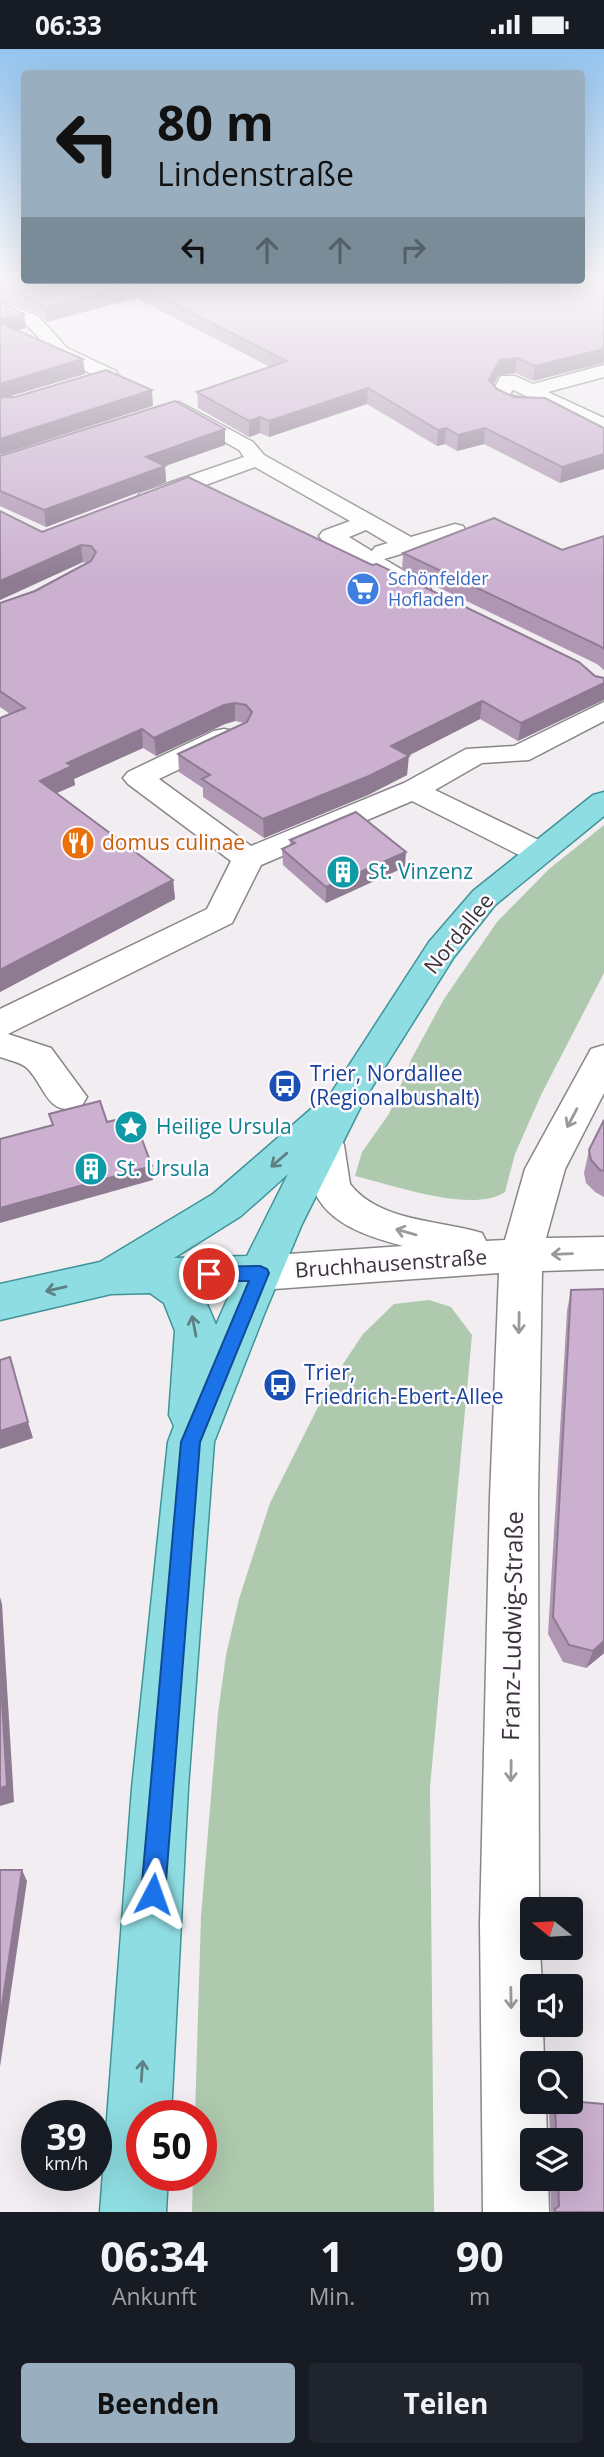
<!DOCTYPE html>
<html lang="de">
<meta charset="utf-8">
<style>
:root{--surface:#171b24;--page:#20242c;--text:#f1f3f6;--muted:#9ea1a6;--accent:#99afbf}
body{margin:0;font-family:"Open Sans",sans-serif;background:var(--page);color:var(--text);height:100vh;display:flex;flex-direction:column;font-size:26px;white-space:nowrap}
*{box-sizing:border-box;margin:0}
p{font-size:23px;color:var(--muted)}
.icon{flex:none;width:38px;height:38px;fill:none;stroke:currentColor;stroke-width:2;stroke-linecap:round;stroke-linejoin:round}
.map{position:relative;height:2163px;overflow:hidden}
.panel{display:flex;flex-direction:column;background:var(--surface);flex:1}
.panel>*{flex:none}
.top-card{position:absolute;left:21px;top:21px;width:564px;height:214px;border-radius:7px;box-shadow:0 7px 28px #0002;background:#99afbf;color:#111;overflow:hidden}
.needle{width:46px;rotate:288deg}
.tools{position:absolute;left:520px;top:1848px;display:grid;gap:14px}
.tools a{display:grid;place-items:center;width:63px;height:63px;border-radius:7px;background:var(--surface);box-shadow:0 7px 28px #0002;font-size:35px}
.speed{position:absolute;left:21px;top:2051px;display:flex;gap:14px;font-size:35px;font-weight:700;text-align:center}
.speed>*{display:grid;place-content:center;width:91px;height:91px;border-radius:50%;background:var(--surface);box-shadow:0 7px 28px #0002;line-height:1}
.speed small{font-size:18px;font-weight:400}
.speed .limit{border:10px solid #d22;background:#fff;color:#111}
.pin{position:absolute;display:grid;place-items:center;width:60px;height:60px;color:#fff;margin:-30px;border:4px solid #fff;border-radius:50%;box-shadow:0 2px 7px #0007}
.me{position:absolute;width:77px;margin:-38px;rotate:4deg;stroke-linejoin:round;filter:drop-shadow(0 0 5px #0008)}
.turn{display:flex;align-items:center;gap:24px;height:147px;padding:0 21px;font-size:32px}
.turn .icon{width:91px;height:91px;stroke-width:2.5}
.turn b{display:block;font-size:49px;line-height:60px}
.lanes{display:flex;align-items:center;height:66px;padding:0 21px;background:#0003;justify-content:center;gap:35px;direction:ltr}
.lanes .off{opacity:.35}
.eta{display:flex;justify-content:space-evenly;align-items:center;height:119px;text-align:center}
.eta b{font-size:42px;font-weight:700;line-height:49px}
.cta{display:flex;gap:14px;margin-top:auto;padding:14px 21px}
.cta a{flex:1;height:80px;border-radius:7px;background:var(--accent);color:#111;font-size:28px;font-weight:700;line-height:80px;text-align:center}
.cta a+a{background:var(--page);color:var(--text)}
.status{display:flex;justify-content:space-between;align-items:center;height:49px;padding:0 35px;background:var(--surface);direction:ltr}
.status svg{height:19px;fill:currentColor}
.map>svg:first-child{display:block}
</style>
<div class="status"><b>06:33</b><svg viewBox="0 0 49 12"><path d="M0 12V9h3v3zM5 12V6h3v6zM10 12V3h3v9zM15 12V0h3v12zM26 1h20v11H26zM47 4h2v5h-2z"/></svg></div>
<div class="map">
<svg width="604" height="2163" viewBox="0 0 604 2163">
<rect width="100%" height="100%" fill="#f1edf1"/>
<g fill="#aec9ae">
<path d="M604,776V924L541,1046L515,1105L505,1143C473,1165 393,1136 355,1127L362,1103L389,1065L412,1009L444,950L497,873L549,820Z"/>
<polygon points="429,1251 451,1258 472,1286 430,1738 434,2163 192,2163 193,2126 201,2126 201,2067 195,2067 201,1867 218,1664 226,1606 239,1550 270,1454 329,1336 363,1285 394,1255"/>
</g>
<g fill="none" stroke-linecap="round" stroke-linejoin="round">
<defs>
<g id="minor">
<polygon points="0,252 38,267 67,299 116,322 118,326 116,330 102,330 55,307 26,275 0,263"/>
<path d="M604,316V328L548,343L604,369V383C588,379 574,366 558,363C535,359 507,369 490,346L501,327H515L533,335ZM513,341L535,351L513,347L510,345Z"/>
<path d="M179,353L253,393L264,406L411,488L455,475L463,477L466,482L463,487L384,510L428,536L431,541L428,546C401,553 347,506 323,492L319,487L323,482L350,472L255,418L156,454H140L137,449L140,444L244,408L239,401L172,363L169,359L172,355ZM366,481L388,494L375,498L372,502L349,488Z"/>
<path d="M604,653V672L529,711L482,714L435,741L549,796L554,803L549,810L538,812L527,810L412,752L261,816L232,874L8,985L51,999L87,1048L81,1058C46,1068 47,1039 27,1019C21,1013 8,1011 0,1008V960L207,860L231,812L128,735L123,729L128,723L214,682L224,680L234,682L238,688L234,694L159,730L251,797L404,734L466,700L514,697Z"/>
<path d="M604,996V1044L565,1120L546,1189L604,1188V1220L542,1222L538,1448L539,1860H532V1899H540L542,1937H532V1976H543L544,2014H532V2053H546L547,2091H532V2130H548L549,2163H483L480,1874L490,1448L499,1224L260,1241L245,1236L239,1224L245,1212L260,1207L403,1197C359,1185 313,1170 308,1118C306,1105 305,1097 311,1086L325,1082L339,1086L344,1096L350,1135C379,1173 440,1171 482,1184L486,1192L505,1191L525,1120L591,1000Z"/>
</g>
<path id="major" d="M604,743V767L495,856L454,908L364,1051L302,1175L265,1263L214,1393L188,1739L171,2067H142V2126H168L166,2163H100L132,1739L168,1393L174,1377L169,1366L175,1282L164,1254L150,1244L111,1245L0,1271V1235L100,1213L213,1145L318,1054L326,1052L429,893L473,842L593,746ZM288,1125L247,1207L174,1209L241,1167ZM202,1242H231L216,1276L202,1243Z"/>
</defs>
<use href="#minor" stroke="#89868a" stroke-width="3"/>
<use href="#major" stroke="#3e9499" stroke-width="3"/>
<use href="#minor" fill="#fff" fill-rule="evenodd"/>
<use href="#major" fill="#8edde2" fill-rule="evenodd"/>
</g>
<g fill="#af97b3">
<polygon points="0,229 581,231 533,332 515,324 499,326 493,336 497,340 514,348 604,379 560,434 484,395 457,402 445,395 437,397 367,355 269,388 260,384 249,388 198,359 197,343 270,318 136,249 47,273 39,265 0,250"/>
<polygon points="225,396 165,417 166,433 46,478 0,457 0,407"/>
<polygon points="0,462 42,483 372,516 579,613 518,692 480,670 408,707 407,726 368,746 264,789 203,748 203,739 179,723 178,705 244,674 235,672 225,675 156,707 143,699 74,730 75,736 57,744 173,831 175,850 0,943 10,665 0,658 0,554 35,542 88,514 83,513 0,551"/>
<polygon points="604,487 604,621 597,615 402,521 403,504 562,501"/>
<polygon points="290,791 405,818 326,854 283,816 282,800 290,797"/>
<polygon points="604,1071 604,1148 595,1143 586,1134 584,1124 589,1101"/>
<polygon points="604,1240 604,1605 603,1605 586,1619 563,1613 548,1585 567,1262 571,1241"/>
<polygon points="554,2053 570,2053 604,2163 551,2163 550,2130 570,2130 570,2091 547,2091 550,2089 549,2059"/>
</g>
<g fill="#8e7b92">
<polygon points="135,235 136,249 47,273 45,259"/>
<polygon points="24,265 26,279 0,286 0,271"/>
<polygon points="604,300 604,314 533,332 535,317"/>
<polygon points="517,309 515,324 499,326 487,346 489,331 500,311"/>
<polygon points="83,310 85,325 1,350 0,363 0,335"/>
<polygon points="368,339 367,355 269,388 269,372"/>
<polygon points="152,341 153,357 0,406 0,390"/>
<polygon points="260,368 260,384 249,388 249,372"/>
<polygon points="446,379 445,395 437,397 438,381"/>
<polygon points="485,379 484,395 457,402 458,386"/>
<polygon points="225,380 225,396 165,417 166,433 46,478 44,461 146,408"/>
<polygon points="604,405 604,420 560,434 562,418"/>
<polygon points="81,496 83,513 0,551 0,532"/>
<polygon points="604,634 604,651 518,692 521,674"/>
<polygon points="482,652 480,670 390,716 391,697"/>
<polygon points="235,654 235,672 225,675 156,707 154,689 224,656"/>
<polygon points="142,680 143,699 74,730 75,736 43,750 40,732 67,714"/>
<polygon points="409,707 407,726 368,746 264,789 263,770"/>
<polygon points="406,803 405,818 326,854 326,838"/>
<polygon points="173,831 175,850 0,943 0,921"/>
<polygon points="152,1117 153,1131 0,1174 0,1159"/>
<polygon points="28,1373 33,1389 0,1400 0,1382"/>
<polygon points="0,1548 2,1555 14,1753 0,1757"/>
<polygon points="604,1592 604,1602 603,1605 586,1619 593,1602"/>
<polygon points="22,1821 27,1832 0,2018 0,1970"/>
</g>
<g fill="#cbb0d0" stroke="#8e7b92" stroke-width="2">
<polygon points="0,229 24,229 24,231 581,231 581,229 604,229 604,300 535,317 517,309 500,311 489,331 497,340 514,348 545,349 604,379 604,405 562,418 485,379 458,386 446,379 438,381 368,339 269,372 260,368 249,372 197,343 287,312 135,235 45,259 37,251 0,237"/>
<polygon points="0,253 24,265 0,271"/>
<polygon points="0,274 83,310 0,335"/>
<polygon points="106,321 152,341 0,390 0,348 15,348"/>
<polygon points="175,352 225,380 146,408 165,417 44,461 0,442 0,407"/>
<polygon points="188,428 372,516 377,515 579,613 595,627 604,629 604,634 521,674 482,652 391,697 409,707 369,727 263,770 202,730 210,726 178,705 247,673 252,663 246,656 235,654 224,656 154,689 142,680 67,714 72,717 40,732 173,831 0,921 0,669 25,659 0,642 0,554 35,542 91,512 96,503 91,497 81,496 0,532 0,462 42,483"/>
<polygon points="494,469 562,501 604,487 604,600 600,597 403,504"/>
<polygon points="356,763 406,803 326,838 282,800 295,794 290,791"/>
<polygon points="100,1052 107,1073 133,1067 152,1117 0,1159 0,1090 53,1076 49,1065"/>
<polygon points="604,1071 604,1122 600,1121 591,1111 589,1101"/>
<polygon points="604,1240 604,1592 593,1602 569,1596 553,1568 571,1241"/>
<polygon points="10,1308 28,1373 0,1382 0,1311"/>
<polygon points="0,1618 7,1737 0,1739"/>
<polygon points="0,1821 22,1821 0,1970"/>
<polygon points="570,2052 604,2055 604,2163 555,2163 555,2160 559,2157 558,2130 570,2130 570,2091 552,2091 552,2086 556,2083 555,2053"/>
</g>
<defs><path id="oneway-shaft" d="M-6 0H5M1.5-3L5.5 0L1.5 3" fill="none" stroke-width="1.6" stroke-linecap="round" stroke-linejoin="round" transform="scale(1.75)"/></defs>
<g stroke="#9a9a9a">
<use href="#oneway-shaft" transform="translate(572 1069) rotate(118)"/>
<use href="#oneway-shaft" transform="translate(406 1183) rotate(-164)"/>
<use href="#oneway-shaft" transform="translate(562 1205) rotate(178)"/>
<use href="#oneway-shaft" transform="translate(519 1274) rotate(91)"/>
<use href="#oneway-shaft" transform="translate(511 1722) rotate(91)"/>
<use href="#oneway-shaft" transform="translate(511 1949) rotate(89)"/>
</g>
<g stroke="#5e8083">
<use href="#oneway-shaft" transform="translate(279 1111) rotate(139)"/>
<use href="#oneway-shaft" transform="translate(56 1240) rotate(167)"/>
<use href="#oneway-shaft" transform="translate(194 1277) rotate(-101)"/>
<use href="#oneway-shaft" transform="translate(142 2022) rotate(-86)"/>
</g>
<linearGradient id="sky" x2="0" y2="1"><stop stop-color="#95c4ee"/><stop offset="0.43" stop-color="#f9f7f9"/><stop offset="1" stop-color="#f9f7f9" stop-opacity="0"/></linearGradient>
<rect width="604" height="532" fill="url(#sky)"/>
<polygon fill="#1a73e8" stroke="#114b97" stroke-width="2" points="260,1217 267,1220 269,1224 200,1393 165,1845 161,1853 153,1857 144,1853 141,1845 181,1393 249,1232 209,1232 203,1230 200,1225 203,1220 209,1218"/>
<defs>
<symbol id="supermarket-disc" viewBox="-11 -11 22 22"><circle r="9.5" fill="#3f7fe0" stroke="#fefaff"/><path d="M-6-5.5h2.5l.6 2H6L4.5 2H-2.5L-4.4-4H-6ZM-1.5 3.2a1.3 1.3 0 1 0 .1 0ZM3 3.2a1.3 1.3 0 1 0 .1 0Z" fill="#fff"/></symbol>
<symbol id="restaurant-disc" viewBox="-11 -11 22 22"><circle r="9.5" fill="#e8710a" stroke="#fefaff"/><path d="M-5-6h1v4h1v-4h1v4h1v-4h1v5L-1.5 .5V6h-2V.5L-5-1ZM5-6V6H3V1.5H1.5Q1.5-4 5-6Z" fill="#fff"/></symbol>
<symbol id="building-disc" viewBox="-11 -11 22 22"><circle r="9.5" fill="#0f9aa8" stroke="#fefaff"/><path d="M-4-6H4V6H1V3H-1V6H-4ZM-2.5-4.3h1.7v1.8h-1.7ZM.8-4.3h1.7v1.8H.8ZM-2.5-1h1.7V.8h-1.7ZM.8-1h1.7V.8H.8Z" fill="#fff"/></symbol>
<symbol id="bus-disc" viewBox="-11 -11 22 22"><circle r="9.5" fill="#1a4fb4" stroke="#fefaff"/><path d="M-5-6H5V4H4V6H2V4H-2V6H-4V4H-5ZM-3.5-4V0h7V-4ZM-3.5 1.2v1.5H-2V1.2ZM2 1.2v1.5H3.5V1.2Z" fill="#fff"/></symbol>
<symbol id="sight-disc" viewBox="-11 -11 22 22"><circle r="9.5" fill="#0f9aa8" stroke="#fefaff"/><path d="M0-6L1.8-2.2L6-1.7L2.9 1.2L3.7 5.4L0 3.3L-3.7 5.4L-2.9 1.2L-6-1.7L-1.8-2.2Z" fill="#fff"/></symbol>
</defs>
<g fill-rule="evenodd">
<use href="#supermarket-disc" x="344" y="521" width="38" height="38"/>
<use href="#restaurant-disc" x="59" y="775" width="38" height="38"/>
<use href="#building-disc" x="324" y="804" width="38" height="38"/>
<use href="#bus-disc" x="266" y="1018" width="38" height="38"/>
<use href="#sight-disc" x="112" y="1059" width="38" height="38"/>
<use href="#building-disc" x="72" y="1101" width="38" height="38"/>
<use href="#bus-disc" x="261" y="1317" width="38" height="38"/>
</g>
<g text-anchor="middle" stroke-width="5" stroke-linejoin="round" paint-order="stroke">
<g font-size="18" fill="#366cbe" stroke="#fefaff" text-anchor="start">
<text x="388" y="536">Schönfelder<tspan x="388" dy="21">Hofladen</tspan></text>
</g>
<g font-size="21" fill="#c56008" stroke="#fefaff" text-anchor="start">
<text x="102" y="801">domus culinae</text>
</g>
<g font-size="21" fill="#0d838f" stroke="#fefaff" text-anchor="start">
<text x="368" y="830">St. Vinzenz</text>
<text x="156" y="1085">Heilige Ursula</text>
<text x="116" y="1127">St. Ursula</text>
</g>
<g font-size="21" fill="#363436" stroke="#fefaff">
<text transform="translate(459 885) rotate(-51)" y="7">Nordallee</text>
<text transform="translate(391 1215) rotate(-4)" y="7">Bruchhausenstraße</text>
</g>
<g font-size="21" fill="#164399" stroke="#fefaff" text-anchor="start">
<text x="310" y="1032">Trier, Nordallee<tspan x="310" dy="24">(Regionalbushalt)</tspan></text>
<text x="304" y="1331">Trier,<tspan x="304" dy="24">Friedrich-Ebert-Allee</tspan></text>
</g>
<g font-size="24" fill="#363436" stroke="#fefaff">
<text transform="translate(513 1577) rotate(-89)" y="8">Franz-Ludwig-Straße</text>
</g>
</g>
</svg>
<div class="tools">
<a><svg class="needle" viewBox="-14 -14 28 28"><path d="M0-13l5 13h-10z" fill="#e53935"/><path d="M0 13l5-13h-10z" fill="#9ea1a6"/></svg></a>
<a><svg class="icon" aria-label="sound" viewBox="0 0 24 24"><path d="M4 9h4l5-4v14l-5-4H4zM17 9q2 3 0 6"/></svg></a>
<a><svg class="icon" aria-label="search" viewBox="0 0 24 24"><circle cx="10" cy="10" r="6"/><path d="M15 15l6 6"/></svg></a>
<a><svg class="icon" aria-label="layers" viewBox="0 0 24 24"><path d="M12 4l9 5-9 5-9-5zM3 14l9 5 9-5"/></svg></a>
</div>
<div class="speed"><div>39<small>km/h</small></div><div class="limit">50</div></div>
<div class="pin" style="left:209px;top:1225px;background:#d93025"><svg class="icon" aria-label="arrive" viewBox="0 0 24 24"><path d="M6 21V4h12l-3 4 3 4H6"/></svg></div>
<svg class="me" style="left:153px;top:1845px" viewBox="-20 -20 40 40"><path d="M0-17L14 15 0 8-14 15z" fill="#1a73e8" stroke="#fff" stroke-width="4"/></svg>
<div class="top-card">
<div class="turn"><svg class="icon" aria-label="left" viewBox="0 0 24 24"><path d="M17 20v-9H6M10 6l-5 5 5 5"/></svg><div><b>80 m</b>Lindenstraße</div></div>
<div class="lanes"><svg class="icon" aria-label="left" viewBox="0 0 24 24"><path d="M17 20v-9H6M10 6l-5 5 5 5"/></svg><svg class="icon off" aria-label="ahead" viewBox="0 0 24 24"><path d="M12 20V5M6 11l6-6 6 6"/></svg><svg class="icon off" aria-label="ahead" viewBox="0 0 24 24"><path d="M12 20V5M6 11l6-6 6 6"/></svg><svg class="icon off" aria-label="right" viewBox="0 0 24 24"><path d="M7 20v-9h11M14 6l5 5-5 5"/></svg></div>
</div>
</div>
<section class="panel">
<div class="eta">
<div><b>06:34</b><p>Ankunft</p></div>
<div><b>1</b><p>Min.</p></div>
<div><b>90</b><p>m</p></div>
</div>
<div class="cta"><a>Beenden</a><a>Teilen</a></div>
</section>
